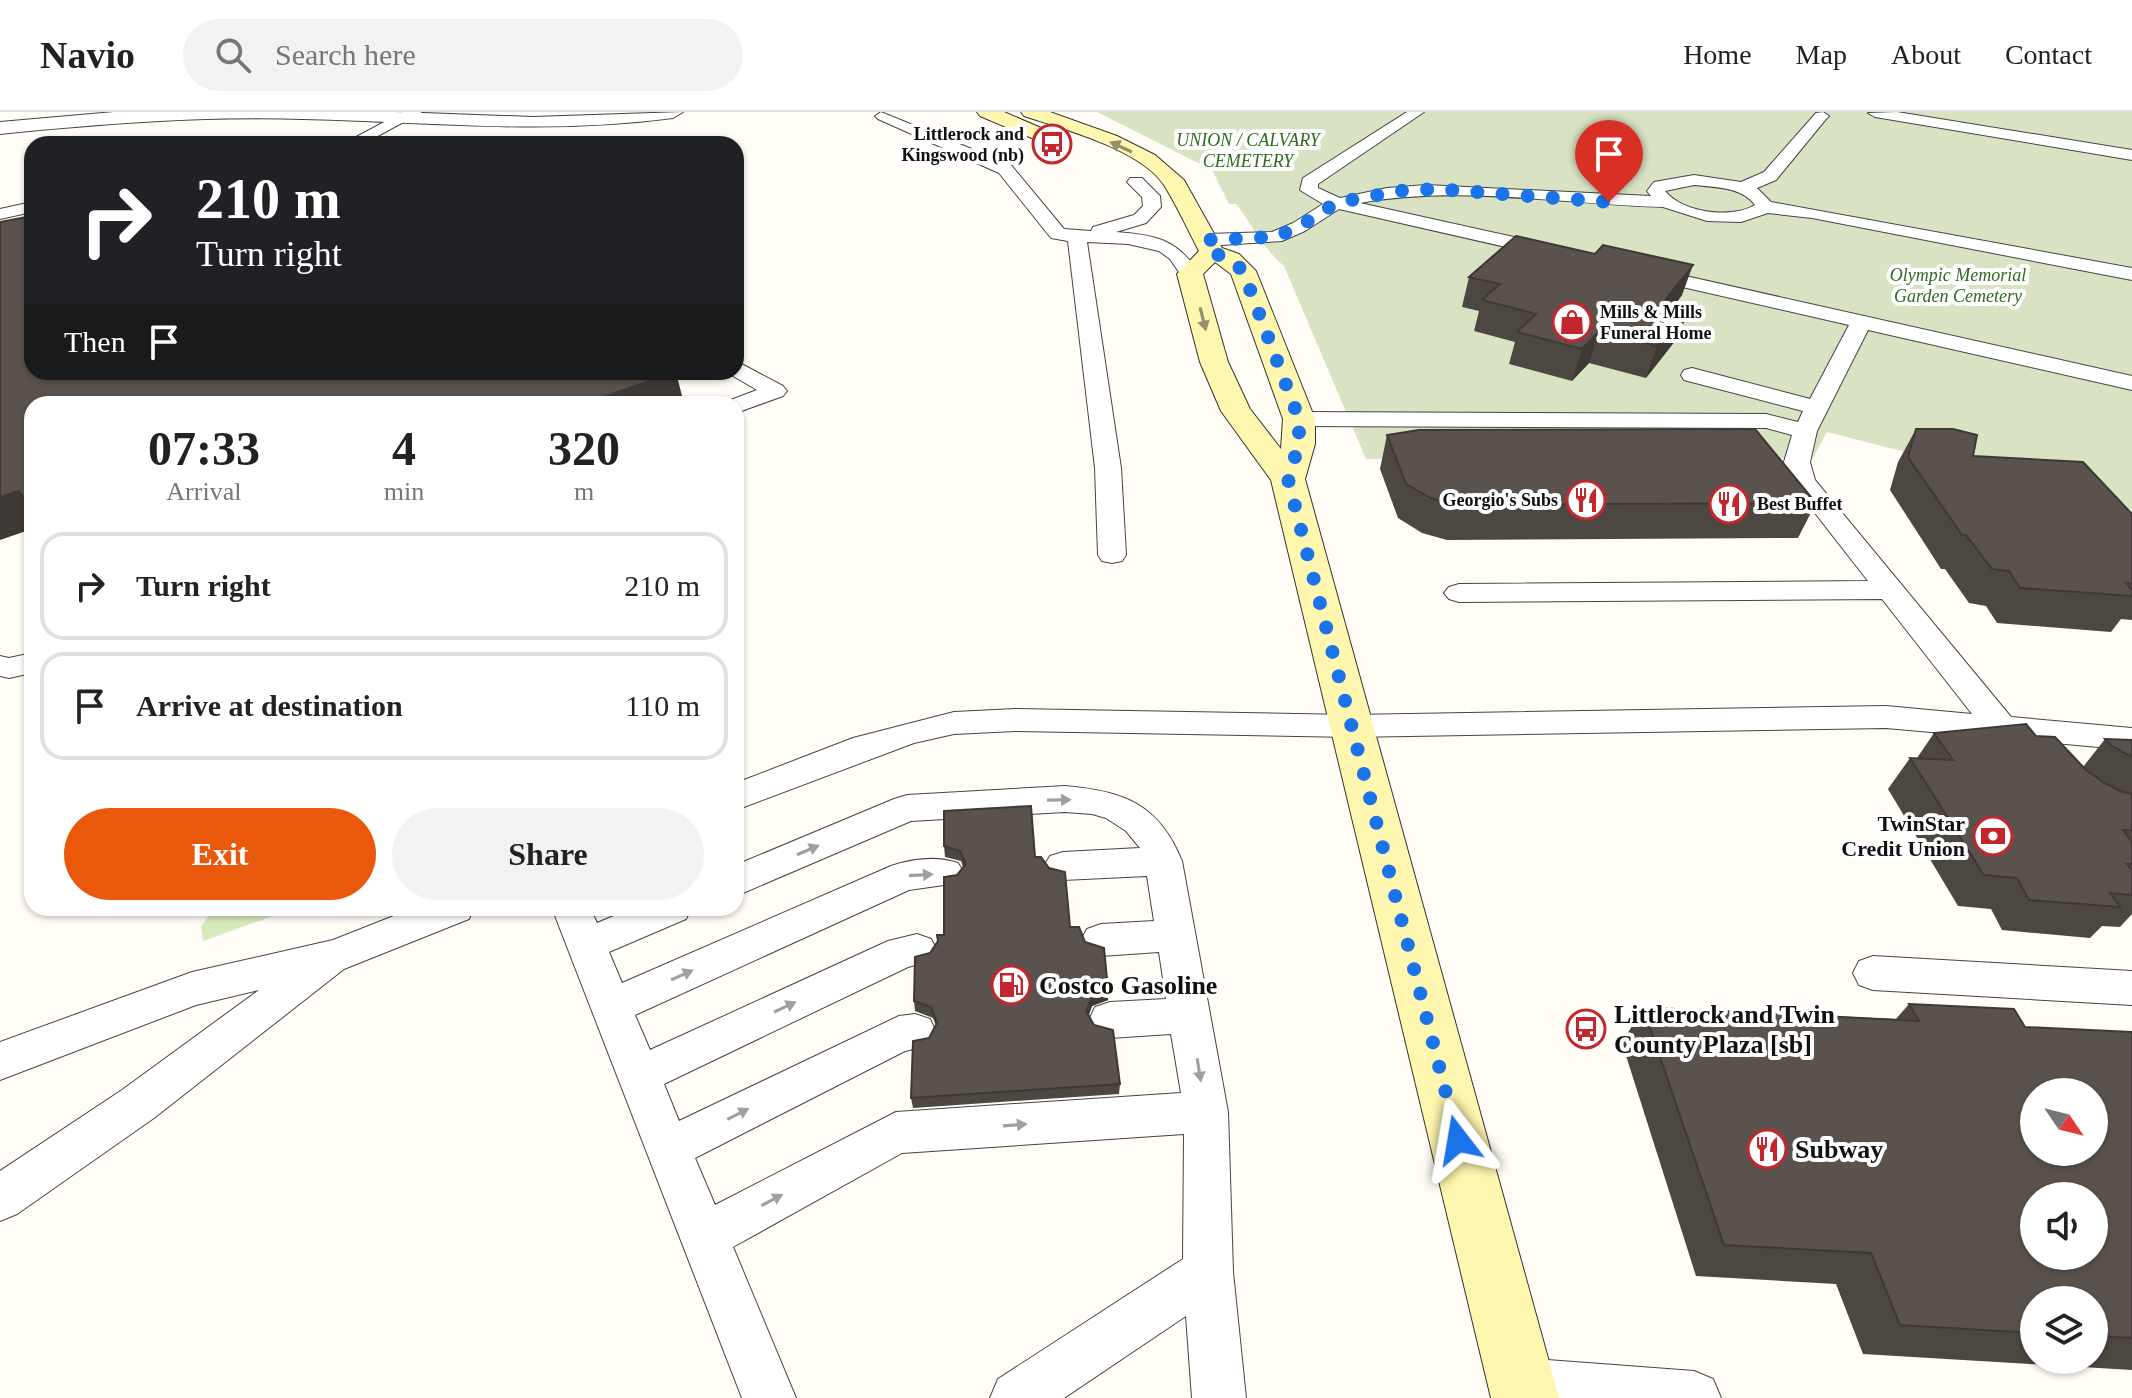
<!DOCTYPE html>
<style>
:root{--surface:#fff;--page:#f2f2f2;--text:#222;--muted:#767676;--line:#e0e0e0;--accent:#ea580c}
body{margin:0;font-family:Georgia,serif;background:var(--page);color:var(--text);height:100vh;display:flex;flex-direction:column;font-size:30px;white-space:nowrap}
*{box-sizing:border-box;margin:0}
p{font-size:26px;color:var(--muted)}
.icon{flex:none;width:44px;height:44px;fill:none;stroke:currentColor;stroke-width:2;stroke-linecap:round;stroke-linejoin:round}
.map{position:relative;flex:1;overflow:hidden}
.details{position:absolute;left:24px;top:284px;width:720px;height:520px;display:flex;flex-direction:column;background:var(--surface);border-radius:24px;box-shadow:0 2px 6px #0004}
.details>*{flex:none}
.banner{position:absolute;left:24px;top:24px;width:720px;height:244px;border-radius:24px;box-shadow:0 2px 6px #0004;background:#202124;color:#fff;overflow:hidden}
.needle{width:52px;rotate:125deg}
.tools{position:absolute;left:2020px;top:966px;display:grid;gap:16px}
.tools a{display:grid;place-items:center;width:88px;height:88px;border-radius:50%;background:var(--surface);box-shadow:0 2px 6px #0004;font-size:40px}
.pin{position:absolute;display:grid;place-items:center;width:68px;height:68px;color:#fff;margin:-82px -34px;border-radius:50% 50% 50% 0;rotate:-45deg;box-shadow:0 0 8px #0007}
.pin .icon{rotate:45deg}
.me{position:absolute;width:88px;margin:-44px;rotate:346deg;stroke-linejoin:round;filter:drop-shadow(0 0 6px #0008)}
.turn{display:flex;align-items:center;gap:28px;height:168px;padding:0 40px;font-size:36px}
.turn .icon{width:104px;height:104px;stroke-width:2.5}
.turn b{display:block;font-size:56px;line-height:68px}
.then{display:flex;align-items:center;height:76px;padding:0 40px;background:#0003;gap:16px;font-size:30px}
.eta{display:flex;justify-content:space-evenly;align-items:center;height:136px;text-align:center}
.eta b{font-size:48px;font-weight:700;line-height:56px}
.primary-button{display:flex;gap:16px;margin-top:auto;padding:16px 40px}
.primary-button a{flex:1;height:92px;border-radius:48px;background:var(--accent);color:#fff;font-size:32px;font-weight:700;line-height:92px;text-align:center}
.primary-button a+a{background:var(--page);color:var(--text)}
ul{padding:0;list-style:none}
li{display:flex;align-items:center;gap:24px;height:108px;margin:0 16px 12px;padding:0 24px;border:4px solid var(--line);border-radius:24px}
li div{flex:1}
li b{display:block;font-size:30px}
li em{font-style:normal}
header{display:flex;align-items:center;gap:48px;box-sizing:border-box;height:112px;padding:0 40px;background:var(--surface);border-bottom:2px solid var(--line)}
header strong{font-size:38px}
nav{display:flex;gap:44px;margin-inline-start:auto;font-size:28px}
.search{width:560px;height:72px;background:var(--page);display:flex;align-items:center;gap:20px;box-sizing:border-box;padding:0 28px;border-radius:44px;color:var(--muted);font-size:30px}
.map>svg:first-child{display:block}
</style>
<header>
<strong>Navio</strong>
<div class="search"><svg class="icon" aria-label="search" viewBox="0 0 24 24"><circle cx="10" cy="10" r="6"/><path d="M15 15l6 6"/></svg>Search here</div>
<nav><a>Home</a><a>Map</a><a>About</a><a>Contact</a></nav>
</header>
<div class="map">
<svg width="2132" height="1286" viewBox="0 0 2132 1286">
<rect width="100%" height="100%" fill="#fffdf5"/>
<polygon fill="#d5ebbd" points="215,796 295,796 203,829 201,814"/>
<path fill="#d9e3c4" d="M1097,0H2132V398L1827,320L1813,346L1366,347L1284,154C1264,138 1252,112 1236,92H1229L1212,58Z"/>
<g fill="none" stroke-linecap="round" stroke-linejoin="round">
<defs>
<g id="lane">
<polygon points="403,0 422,0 363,32 343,32"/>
<path d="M881,0L1011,53L1064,117L1091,119L1093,115L1134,103L1143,94L1142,85L1127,70L1130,66H1142L1160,84L1161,95L1146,111L1116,120C1156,123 1177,127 1200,162L1197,166H1183L1170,147L1159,139L1128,132L1087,130L1121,356L1126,443L1122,449L1112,451L1102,449L1098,443L1095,356L1068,129L1051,126L999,61L878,7L875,4Z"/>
<path d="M1407,0H1424L1318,72V76L1340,86L1387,76L1426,73L1651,84L1647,79L1654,70L1694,63L1741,70L1764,60L1816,1L1823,0L1829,4L1826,7L1776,68L1757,76L1771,90L2132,156V168L1812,106L1768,101L1741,110L1707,109L1663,95C1562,92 1460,73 1360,91L1554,134L1564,140L1554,146L1339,97L1305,119L1282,129L1206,134L1197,128L1206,122L1272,120L1293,111L1323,92L1300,78L1303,66ZM1694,73C1715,75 1742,75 1755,93C1731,107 1683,101 1665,79Z"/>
<polygon points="1897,0 2132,38 2132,48 1875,5 1868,1"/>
<polygon points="32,90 32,100 0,107 0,97"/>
<polygon points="1641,154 2132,264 2132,278 1868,218 1817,319 1810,350 1815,368 2011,605 2132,616 2132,638 1886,616 1350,625 1015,619 954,622 914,631 736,698 736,671 853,626 954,600 1015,597 1350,603 1886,594 1972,602 1882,487 1459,490 1449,487 1444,481 1449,475 1459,472 1868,469 1790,369 1784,350 1792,323 1766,316 1299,314 1291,312 1287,307 1291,302 1299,300 1766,302 1798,310 1803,299 1684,268 1681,263 1684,258 1692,256 1810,287 1849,213 1634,164 1631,160 1634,156"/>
<polygon points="736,249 783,274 787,279 783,284 736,301 736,292 726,292 728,289 757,278 728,261 736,260"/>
<polygon points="32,541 32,561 9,566 0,564 0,544 9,546"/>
<path d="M1065,674C1124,679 1159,692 1182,749L1228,1000L1233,1160L1246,1286H1192L1186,1204L1064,1286H990L998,1267L1183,1147L1184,1022L902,1041L733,1135L796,1286H742L552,796H590L597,811L633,796H691L686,807L609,840L622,871L891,754C912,747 937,744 958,751L964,761L958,771L909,778L635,903L650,938L888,829L917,822L931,827L937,838L931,849L908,855L664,972L679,1009L899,904L915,902L930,907L936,920L930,933L905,939L695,1046L715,1093L896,1000L1181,981L1171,922L1110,926L1095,921L1089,908L1095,895L1110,890L1166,887L1159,840L1101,844L1087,839L1081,828L1087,817L1101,812L1154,809L1147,764L1063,768L1050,764L1044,754L1050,744L1063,740L1140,736L1126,719L1106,706L1092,702L1065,700L911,709L736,784V753L894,687L907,683Z"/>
<polygon points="414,796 474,796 469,807 344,857 154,1006 17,1102 0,1109 0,1059 122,978 259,878 196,893 0,968 0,930 192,860 333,828"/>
<polygon points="1873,844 2132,859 2132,893 1873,878 1859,873 1853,861 1859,849"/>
<polygon points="1522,1246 1694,1259 1713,1267 1721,1286 1501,1286 1496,1272 1503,1253"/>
</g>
<path id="street" d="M114,0H396L533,5L683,0L673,6C545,23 430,10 303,7C202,4 100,12 0,22V10Z"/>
<g id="secondary">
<polygon points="977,0 1004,0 1062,25 1065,29 1055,35 1048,33 980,4"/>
<path d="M1021,0H1050L1117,24L1155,43L1184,68L1222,136L1239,142L1256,159L1315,307V332L1305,367L1559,1286H1491L1271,368L1221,299L1200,250L1177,162L1199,139C1188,118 1176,92 1164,73C1140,37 1063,17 1024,4ZM1215,150L1231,162L1283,307L1281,337L1250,297L1228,250L1203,162Z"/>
</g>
</defs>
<use href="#lane" stroke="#444" stroke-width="2"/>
<use href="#street" stroke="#444" stroke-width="2"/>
<use href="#secondary" stroke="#333" stroke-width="2"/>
<use href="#lane" fill="#fff" fill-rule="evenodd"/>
<use href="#street" fill="#fff" fill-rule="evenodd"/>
<use href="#secondary" fill="#fff6b0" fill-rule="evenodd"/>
</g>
<g fill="#4d4742" fill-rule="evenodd">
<polygon points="1469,165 1682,183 1677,190 1690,193 1679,224 1646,266 1589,251 1572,269 1509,252 1515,230 1474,219 1479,199 1462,195"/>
<polygon points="1916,317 1973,344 2132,402 2132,508 2121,507 2111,520 1997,511 1986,494 1969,491 1945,457 1941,457 1890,378 1898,350"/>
<polygon points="1387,323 1816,391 1798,426 1447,428 1422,421 1398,406 1380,357"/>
<polygon points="1934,621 2036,624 2083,655 2105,627 2132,628 2132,802 2120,815 2102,814 2090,826 2002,818 1991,797 1958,794 1888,677 1910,646 1917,646"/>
<polygon points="944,734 1035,745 1108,888 1092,894 1089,903 1120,972 1119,982 913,996 911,986 929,926 936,914 933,906 915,899 914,889 930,841 938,830 937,823 944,823 957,763 963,755 961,749 945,745"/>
<path d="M1909,892L2025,915L2132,920V1258L1863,1242L1836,1172L1696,1164L1622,931L1643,895L1896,907ZM2034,1188H2094V1248H2034Z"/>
</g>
<g fill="#3f3936">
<polygon points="1693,153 1682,183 1655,218 1666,187"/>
<polygon points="1690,193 1679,224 1646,266 1657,234"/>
<polygon points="1599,219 1589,251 1572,269 1582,237"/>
<polygon points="676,260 684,292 584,292"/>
<polygon points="19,379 32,398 32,417 0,428 0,385"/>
<polygon points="1108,877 1108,888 1092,894 1086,909 1086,899 1093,883"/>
</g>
<g fill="#5a524d" stroke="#3f3936" stroke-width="2" fill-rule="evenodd">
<polygon points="32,104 32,260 675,260 584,292 32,292 32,401 19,379 0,385 0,110"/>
<polygon points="1516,124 1595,142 1603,133 1693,153 1666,187 1690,193 1657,234 1599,219 1582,237 1517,220 1536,202 1482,188 1500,172 1469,165"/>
<polygon points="1755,317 1816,391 1456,393 1431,386 1406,372 1387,323 1419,318"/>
<polygon points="1916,317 1953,317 1977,323 1973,344 2083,350 2132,402 2132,472 2126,471 2132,478 2132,484 2020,476 2009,459 1992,457 1966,423 1962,423 1908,345"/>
<polygon points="2026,612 2036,624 2055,625 2086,658 2103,670 2120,679 2132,682 2132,718 2123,718 2132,730 2132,752 2127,752 2132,758 2132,783 2110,781 2120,795 2029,788 2017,766 1984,763 1910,646 1953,648 1934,621"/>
<polygon points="2105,627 2132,628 2132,645 2112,634"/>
<polygon points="1031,694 1035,745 1041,745 1049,756 1065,760 1070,815 1079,815 1085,830 1104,836 1108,877 1093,883 1086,899 1094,913 1113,918 1120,972 911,986 913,929 929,926 937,911 931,895 914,889 915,845 930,841 938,829 937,823 944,823 944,765 957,763 966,752 960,739 944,734 944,699"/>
<path d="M1909,892L2014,897L2025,915L2132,920V1226L2094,1224V1188H2034V1221L1900,1213L1871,1141L1724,1133L1643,895L1919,909ZM2034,980H2094V1040H2034ZM2034,1084H2094V1144H2034Z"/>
</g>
<defs><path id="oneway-solid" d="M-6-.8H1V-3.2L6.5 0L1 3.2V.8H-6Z" transform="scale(2)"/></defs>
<g fill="#948f68">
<use href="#oneway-solid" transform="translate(1121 35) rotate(-155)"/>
<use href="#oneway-solid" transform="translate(1203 207) rotate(76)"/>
</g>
<g fill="#a0a0a0">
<use href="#oneway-solid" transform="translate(1059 688) rotate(-1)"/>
<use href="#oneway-solid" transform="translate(808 738) rotate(-23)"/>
<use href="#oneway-solid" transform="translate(921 763) rotate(-3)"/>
<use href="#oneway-solid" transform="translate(682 863) rotate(-24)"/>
<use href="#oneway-solid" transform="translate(785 895) rotate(-25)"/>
<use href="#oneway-solid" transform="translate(1199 958) rotate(81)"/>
<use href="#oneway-solid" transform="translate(738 1002) rotate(-27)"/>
<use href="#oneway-solid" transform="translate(1015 1013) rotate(-4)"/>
<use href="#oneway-solid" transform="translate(772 1088) rotate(-28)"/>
</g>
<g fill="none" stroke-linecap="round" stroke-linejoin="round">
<polyline stroke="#1a73e8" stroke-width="14" stroke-dasharray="0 25.2" points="1458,1028 1288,367 1299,332 1299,307 1243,159 1230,147 1213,141 1206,128 1275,125 1299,115 1336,91 1399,79 1436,77 1609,90"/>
</g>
<defs>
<symbol id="bus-ring" viewBox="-11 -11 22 22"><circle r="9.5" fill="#fff" stroke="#c4262e" stroke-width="1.5"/><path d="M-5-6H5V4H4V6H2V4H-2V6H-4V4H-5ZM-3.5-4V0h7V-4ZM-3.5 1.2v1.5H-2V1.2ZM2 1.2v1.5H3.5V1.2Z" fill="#c4262e"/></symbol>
<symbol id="shop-ring" viewBox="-11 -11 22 22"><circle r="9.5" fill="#fff" stroke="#c4262e" stroke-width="1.5"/><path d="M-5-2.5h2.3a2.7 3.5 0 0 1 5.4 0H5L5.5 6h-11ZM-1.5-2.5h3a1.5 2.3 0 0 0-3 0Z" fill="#c4262e"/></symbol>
<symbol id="restaurant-ring" viewBox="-11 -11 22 22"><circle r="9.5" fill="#fff" stroke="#c4262e" stroke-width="1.5"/><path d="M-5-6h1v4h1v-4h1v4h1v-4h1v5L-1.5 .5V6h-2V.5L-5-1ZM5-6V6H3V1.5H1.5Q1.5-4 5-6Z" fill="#c4262e"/></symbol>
<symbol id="bank-ring" viewBox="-11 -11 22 22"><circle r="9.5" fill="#fff" stroke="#c4262e" stroke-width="1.5"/><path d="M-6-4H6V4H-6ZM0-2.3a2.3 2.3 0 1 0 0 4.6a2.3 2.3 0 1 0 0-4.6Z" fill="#c4262e"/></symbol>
<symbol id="fuel-ring" viewBox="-11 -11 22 22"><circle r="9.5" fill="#fff" stroke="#c4262e" stroke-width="1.5"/><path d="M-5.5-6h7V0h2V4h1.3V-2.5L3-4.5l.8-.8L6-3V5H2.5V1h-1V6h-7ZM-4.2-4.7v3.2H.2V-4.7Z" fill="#c4262e"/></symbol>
</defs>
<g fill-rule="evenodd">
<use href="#bus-ring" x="1030" y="10" width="44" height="44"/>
<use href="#shop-ring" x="1550" y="188" width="44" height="44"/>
<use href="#restaurant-ring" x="1564" y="366" width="44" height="44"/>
<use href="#restaurant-ring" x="1707" y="370" width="44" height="44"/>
<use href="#bank-ring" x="1971" y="702" width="44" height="44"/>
<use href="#fuel-ring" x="989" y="851" width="44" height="44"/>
<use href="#bus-ring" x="1564" y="895" width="44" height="44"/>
<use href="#restaurant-ring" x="1745" y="1015" width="44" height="44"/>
</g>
<g text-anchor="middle" stroke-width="8" stroke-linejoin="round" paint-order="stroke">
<g font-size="18" font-weight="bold" fill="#111" stroke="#fff" text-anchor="end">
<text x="1024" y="28">Littlerock and<tspan x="1024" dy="21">Kingswood (nb)</tspan></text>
<text x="1600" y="206" text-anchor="start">Mills &amp; Mills<tspan x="1600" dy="21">Funeral Home</tspan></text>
<text x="1558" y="394">Georgio's Subs</text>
<text x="1757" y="398" text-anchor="start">Best Buffet</text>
</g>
<g font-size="18" font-style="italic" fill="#2f6b1f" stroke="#fff">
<text x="1248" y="34">UNION / CALVARY<tspan x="1248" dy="21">CEMETERY</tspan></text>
<text x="1958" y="169">Olympic Memorial<tspan x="1958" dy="21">Garden Cemetery</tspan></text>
</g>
<g font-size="22" font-weight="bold" fill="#111" stroke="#fff" text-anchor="end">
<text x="1965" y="719">TwinStar<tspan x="1965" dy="25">Credit Union</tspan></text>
</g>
<g font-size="26" font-weight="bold" fill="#111" stroke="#fff" text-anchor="start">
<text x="1039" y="882">Costco Gasoline</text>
<text x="1614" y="911">Littlerock and Twin<tspan x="1614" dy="30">County Plaza [sb]</tspan></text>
<text x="1795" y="1046">Subway</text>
</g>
</g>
</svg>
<div class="tools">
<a><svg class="needle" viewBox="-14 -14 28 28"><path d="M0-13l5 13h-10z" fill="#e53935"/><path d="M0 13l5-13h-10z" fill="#767676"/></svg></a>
<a><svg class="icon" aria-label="sound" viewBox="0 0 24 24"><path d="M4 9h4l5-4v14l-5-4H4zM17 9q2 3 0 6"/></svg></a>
<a><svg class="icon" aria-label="layers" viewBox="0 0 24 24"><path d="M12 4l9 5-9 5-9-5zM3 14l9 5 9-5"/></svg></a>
</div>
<div class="pin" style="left:1609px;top:90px;background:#d93025"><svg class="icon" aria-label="arrive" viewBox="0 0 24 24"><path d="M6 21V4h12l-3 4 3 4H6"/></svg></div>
<svg class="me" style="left:1458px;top:1028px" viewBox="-20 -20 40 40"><path d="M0-17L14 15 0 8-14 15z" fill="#1a73e8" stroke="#fff" stroke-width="4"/></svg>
<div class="banner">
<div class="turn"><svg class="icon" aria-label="right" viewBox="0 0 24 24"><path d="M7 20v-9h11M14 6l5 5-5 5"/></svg><div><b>210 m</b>Turn right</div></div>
<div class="then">Then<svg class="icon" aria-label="arrive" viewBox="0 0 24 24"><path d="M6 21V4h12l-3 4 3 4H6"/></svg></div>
</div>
<section class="details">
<div class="eta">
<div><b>07:33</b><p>Arrival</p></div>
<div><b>4</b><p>min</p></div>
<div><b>320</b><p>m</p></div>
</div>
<ul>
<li><svg class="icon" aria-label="right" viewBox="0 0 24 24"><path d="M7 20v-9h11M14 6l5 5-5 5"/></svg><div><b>Turn right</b></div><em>210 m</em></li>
<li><svg class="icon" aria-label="arrive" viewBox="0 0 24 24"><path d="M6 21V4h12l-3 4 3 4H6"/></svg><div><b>Arrive at destination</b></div><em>110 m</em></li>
</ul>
<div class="primary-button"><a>Exit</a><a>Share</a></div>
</section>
</div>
